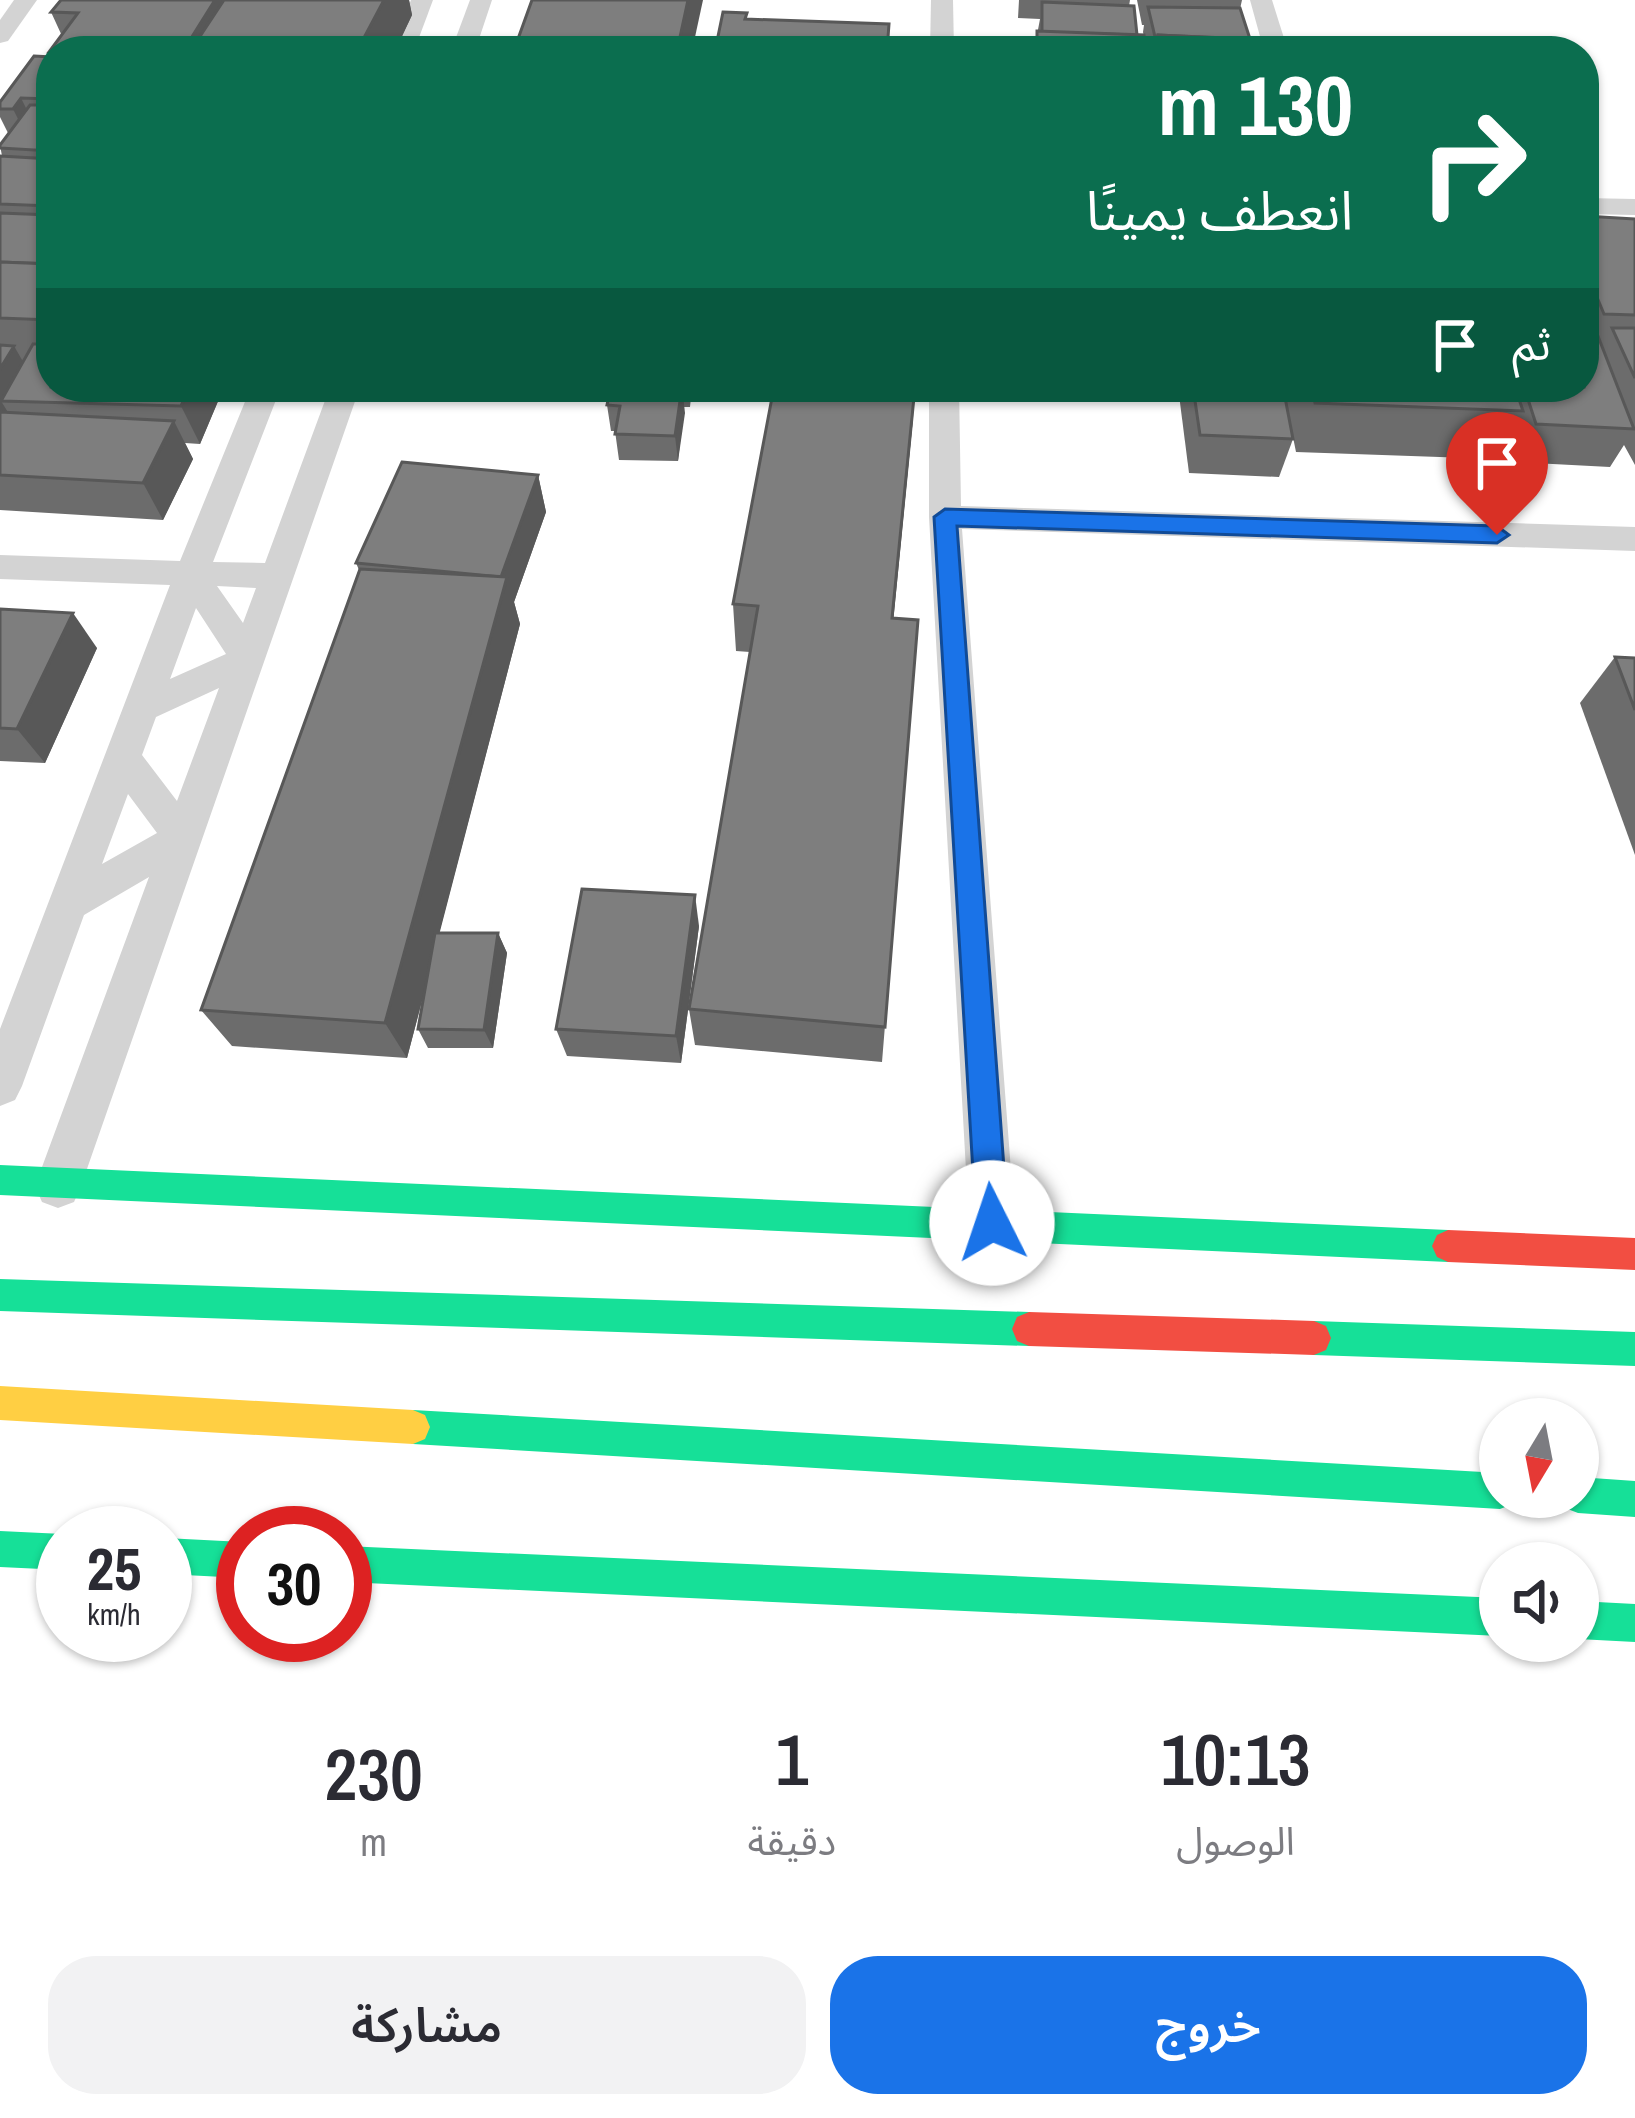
<!DOCTYPE html>
<html lang="ar">
<meta charset="utf-8">
<style>
:root{--surface:#fff;--page:#f2f2f3;--text:#2b2b33;--muted:#7c7c81;--accent:#1a73e8}
body{margin:0;font-family:"Archivo Narrow","Noto Sans Arabic",sans-serif;background:var(--page);color:var(--text);direction:rtl;height:100vh;display:flex;flex-direction:column;font-size:45px;white-space:nowrap}
*{box-sizing:border-box;margin:0}
p{font-size:39px;color:var(--muted)}
.icon{flex:none;width:66px;height:66px;fill:none;stroke:currentColor;stroke-width:2;stroke-linecap:round;stroke-linejoin:round}
.map{position:relative;height:1698px;overflow:hidden;direction:ltr}
.drawer{display:flex;flex-direction:column;background:var(--surface);flex:1}
.drawer>*{flex:none}
.top-card{position:absolute;left:36px;top:36px;width:1563px;height:366px;border-radius:48px;box-shadow:0 3px 9px #0004;direction:rtl;background:#0b6e4f;color:#fff;overflow:hidden}
.needle{width:78px;rotate:190deg}
.fabs{position:absolute;left:1479px;top:1398px;display:grid;gap:24px}
.fabs a{display:grid;place-items:center;width:120px;height:120px;border-radius:50%;background:var(--surface);box-shadow:0 3px 9px #0004;font-size:60px}
.speed{position:absolute;left:36px;top:1506px;display:flex;gap:24px;font-size:60px;font-weight:700;text-align:center}
.speed>*{display:grid;place-content:center;width:156px;height:156px;border-radius:50%;background:var(--surface);box-shadow:0 3px 9px #0004;line-height:1}
.speed small{font-size:30px;font-weight:400}
.speed .limit{border:18px solid #d22;background:#fff;color:#111}
.pin{position:absolute;display:grid;place-items:center;width:102px;height:102px;color:#fff;margin:-123px -51px;border-radius:50% 50% 50% 0;rotate:-45deg;box-shadow:0 0 12px #0007}
.pin .icon{rotate:45deg}
.me{position:absolute;width:132px;margin:-66px;rotate:356deg;stroke-linejoin:round;filter:drop-shadow(0 0 9px #0008)}
.turn{display:flex;align-items:center;gap:42px;height:252px;padding:0 48px;font-size:54px}
.turn .icon{width:156px;height:156px;stroke-width:2.5}
.turn b{display:block;font-size:84px;line-height:102px}
.then{display:flex;align-items:center;height:114px;padding:0 48px;background:#0003;gap:24px;font-size:45px}
.eta{display:flex;justify-content:space-evenly;align-items:center;height:204px;text-align:center}
.eta b{font-size:72px;font-weight:600;line-height:84px}
.button{display:flex;gap:24px;margin-top:auto;padding:24px 48px}
.button a{flex:1;height:138px;border-radius:48px;background:var(--accent);color:#fff;font-size:48px;font-weight:600;line-height:138px;text-align:center}
.button a+a{background:var(--page);color:var(--text)}
.map>svg:first-child{display:block}
</style>
<div class="map">
<svg width="1635" height="1698" viewBox="0 0 1635 1698">
<rect width="100%" height="100%" fill="#fff"/>
<g fill="none" stroke-linecap="round" stroke-linejoin="round">
<g fill="#d3d3d3" fill-rule="evenodd">
<polygon points="14,0 37,0 8,41 0,43 0,20"/>
<polygon points="411,0 433,0 414,51 390,51"/>
<polygon points="470,0 492,0 475,51 451,51"/>
<polygon points="931,0 953,0 954,51 930,51"/>
<polygon points="1250,0 1272,0 1288,51 1264,51"/>
<polygon points="1584,198 1635,199 1635,215 1584,214"/>
<path d="M251,387H281L213,562L265,563L330,387H360L81,1186L74,1202L58,1208L42,1202L35,1186L149,877L84,915L22,1086L15,1100L0,1106V1029L170,585L0,579V555L180,561ZM217,586L256,588L243,623ZM196,608L226,654L170,679ZM219,688L177,801L142,755L156,717ZM128,794L157,833L102,864Z"/>
<polygon points="929,387 959,387 961,506 1635,527 1635,551 962,529 1015,1223 1008,1239 992,1246 976,1239 969,1223 929,517"/>
</g>
<g fill="#16e098" fill-rule="evenodd">
<polygon points="0,1165 1448,1230 1459,1235 1464,1246 1459,1257 1448,1262 0,1195"/>
<polygon points="0,1279 1029,1312 1041,1317 1046,1329 1041,1341 1029,1346 0,1311"/>
<polygon points="1314,1321 1635,1332 1635,1366 1314,1355 1302,1350 1297,1338 1302,1326"/>
<polygon points="413,1410 1500,1473 1500,1497 1515,1497 1513,1504 1500,1509 413,1444 401,1439 396,1427 401,1415"/>
<polygon points="1578,1477 1635,1481 1635,1517 1578,1513 1565,1508 1561,1497 1578,1497"/>
<polygon points="0,1531 63,1534 63,1570 0,1567"/>
<polygon points="165,1538 243,1542 243,1578 165,1574"/>
<polygon points="345,1546 1500,1598 1500,1636 345,1582"/>
<polygon points="1578,1601 1635,1604 1635,1642 1578,1639"/>
</g>
<polygon fill="#ffcf43" fill-rule="evenodd" points="0,1386 413,1410 425,1415 430,1427 425,1439 413,1444 0,1420"/>
<g fill="#f24e42" fill-rule="evenodd">
<polygon points="1448,1230 1635,1238 1635,1270 1448,1262 1437,1257 1432,1246 1437,1235"/>
<polygon points="1029,1312 1314,1321 1326,1326 1331,1338 1326,1350 1314,1355 1029,1346 1017,1341 1012,1329 1017,1317"/>
</g>
</g>
<g fill="#6c6c6c">
<polygon points="61,0 409,0 412,15 395,51 51,51 51,56 49,52 62,36 51,12"/>
<polygon points="1019,0 1130,0 1129,6 1137,35 1146,51 1034,51 1040,19 1018,18"/>
<polygon points="1137,0 1242,0 1240,9 1249,39 1262,51 1147,51 1143,32 1144,25 1142,25"/>
<polygon points="51,57 51,387 224,387 200,444 185,443 193,459 163,520 0,510 0,156 2,156 0,145 8,133 0,117 0,102"/>
<polygon points="1584,216 1635,219 1635,465 1624,445 1610,467 1515,462 1508,438 1497,459 1296,452 1283,387 1584,387"/>
<polygon points="611,387 692,387 690,407 684,407 678,461 619,460 615,431 611,431 607,405"/>
<polygon points="1178,387 1283,387 1293,439 1279,477 1189,473"/>
<polygon points="913,418 893,618 918,620 882,1062 695,1045 689,1009 750,652 736,651 733,604"/>
<polygon points="538,475 546,512 514,602 520,624 439,933 498,933 507,953 493,1048 428,1048 418,1029 426,986 407,1058 232,1046 201,1010 359,570 356,563"/>
<polygon points="0,609 97,648 45,763 0,761"/>
<polygon points="1615,657 1635,658 1635,855 1580,703"/>
<polygon points="699,926 681,1063 567,1056 556,1029"/>
</g>
<g fill="#585858">
<polygon points="215,0 226,0 195,44 198,51 183,51"/>
<polygon points="384,0 409,0 412,15 395,51 357,51"/>
<polygon points="688,0 703,0 692,51 677,51"/>
<polygon points="21,98 40,136 32,147 13,109"/>
<polygon points="14,346 36,384 1,401 14,422 0,437 0,369"/>
<polygon points="190,387 224,387 200,444 181,406"/>
<polygon points="682,387 685,413 678,461 675,436"/>
<polygon points="915,387 913,418 889,664 892,618"/>
<polygon points="174,421 193,459 163,520 143,483"/>
<polygon points="538,475 546,512 514,602 520,624 407,1058 385,1023 500,578"/>
<polygon points="73,613 97,648 45,763 17,729"/>
<polygon points="695,895 699,926 681,1063 676,1036"/>
<polygon points="498,933 507,953 493,1048 484,1030"/>
</g>
<g fill="#7e7e7e" stroke="#585858" stroke-width="3">
<polygon points="61,0 215,0 183,51 49,52 78,13 51,12"/>
<polygon points="224,0 384,0 357,51 195,44"/>
<polygon points="532,0 688,0 677,51 514,50"/>
<polygon points="1042,2 1134,6 1137,35 1042,32"/>
<polygon points="1148,7 1240,8 1250,39 1158,35 1156,41"/>
<polygon points="723,12 747,13 745,19 889,24 887,51 715,51"/>
<polygon points="1037,31 1144,35 1146,51 1037,51"/>
<polygon points="1158,35 1260,40 1262,51 1160,51"/>
<polygon points="34,56 51,57 51,99 21,98 13,109 0,109 0,102"/>
<polygon points="30,105 51,105 51,151 0,148 0,145"/>
<polygon points="0,156 51,159 51,206 0,204"/>
<polygon points="0,213 51,215 51,264 0,262"/>
<polygon points="1584,216 1635,219 1635,315 1604,314 1584,266"/>
<polygon points="0,262 51,264 51,320 0,318"/>
<polygon points="1612,328 1635,328 1635,378"/>
<polygon points="1584,330 1596,331 1634,429 1536,424 1524,387 1584,387"/>
<polygon points="33,344 51,344 51,387 190,387 181,406 1,401"/>
<polygon points="0,345 14,346 0,369"/>
<polygon points="611,387 682,387 675,436 615,434 620,406 607,405"/>
<polygon points="774,387 915,387 892,618 918,620 885,1027 689,1009 758,606 733,604"/>
<polygon points="1193,387 1283,387 1293,439 1200,435"/>
<polygon points="1311,387 1515,387 1523,411 1315,403"/>
<polygon points="0,412 174,421 143,483 0,475"/>
<polygon points="402,462 538,475 501,577 356,563"/>
<polygon points="360,569 507,577 385,1023 201,1010"/>
<polygon points="0,609 73,613 17,729 0,728"/>
<polygon points="1615,657 1635,658 1635,710"/>
<polygon points="582,889 695,895 676,1036 556,1029"/>
<polygon points="435,933 498,933 484,1030 418,1029"/>
</g>
<polygon fill="#1a73e8" stroke="#114b97" stroke-width="3" points="945,509 1497,526 1509,535 1497,543 957,526 1008,1223 1003,1234 992,1239 980,1234 976,1223 934,517"/>
</svg>
<div class="fabs">
<a><svg class="needle" viewBox="-14 -14 28 28"><path d="M0-13l5 13h-10z" fill="#e53935"/><path d="M0 13l5-13h-10z" fill="#7c7c81"/></svg></a>
<a><svg class="icon" aria-label="sound" viewBox="0 0 24 24"><path d="M4 9h4l5-4v14l-5-4H4zM17 9q2 3 0 6"/></svg></a>
</div>
<div class="speed"><div>25<small>km/h</small></div><div class="limit">30</div></div>
<div class="pin" style="left:1497px;top:535px;background:#d93025"><svg class="icon" aria-label="arrive" viewBox="0 0 24 24"><path d="M6 21V4h12l-3 4 3 4H6"/></svg></div>
<svg class="me" style="left:992px;top:1223px" viewBox="-20 -20 40 40"><circle r="19" fill="#fff"/><path d="M0-13L10 11 0 6-10 11z" fill="#1a73e8"/></svg>
<div class="top-card">
<div class="turn"><svg class="icon" aria-label="right" viewBox="0 0 24 24"><path d="M7 20v-9h11M14 6l5 5-5 5"/></svg><div><b>130 m</b>انعطف يمينًا</div></div>
<div class="then">ثم<svg class="icon" aria-label="arrive" viewBox="0 0 24 24"><path d="M6 21V4h12l-3 4 3 4H6"/></svg></div>
</div>
</div>
<section class="drawer">
<div class="eta">
<div><b>10:13</b><p>الوصول</p></div>
<div><b>1</b><p>دقيقة</p></div>
<div><b>230</b><p>m</p></div>
</div>
<div class="button"><a>خروج</a><a>مشاركة</a></div>
</section>
